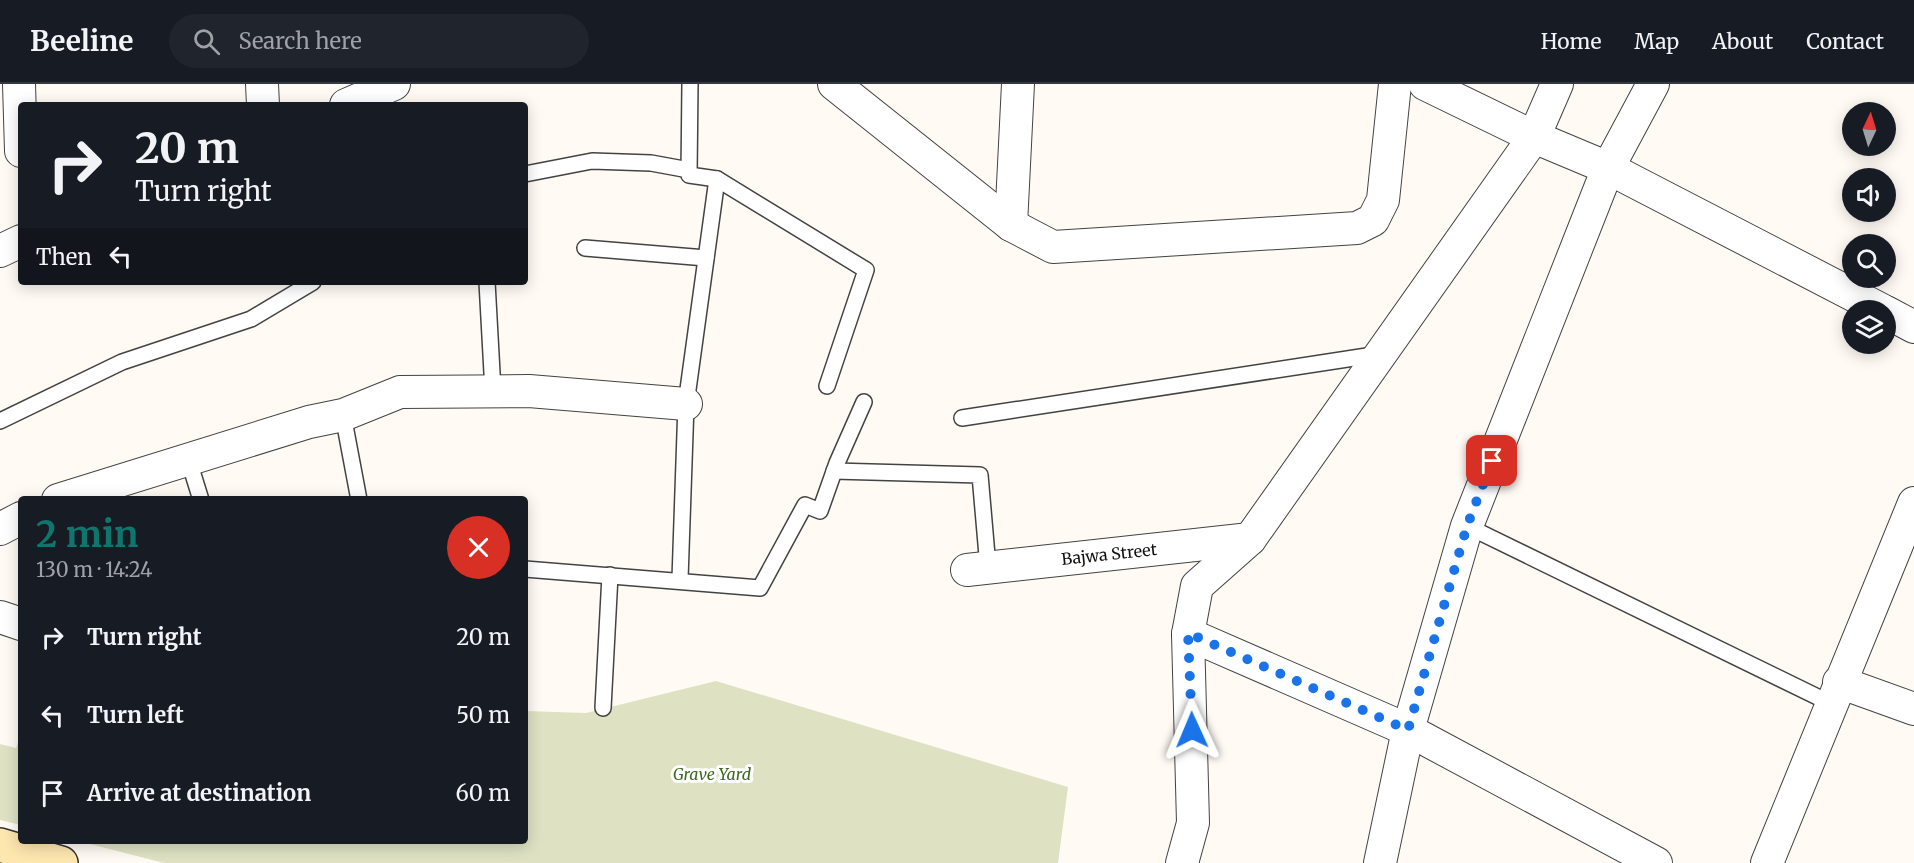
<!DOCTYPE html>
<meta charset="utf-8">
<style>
:root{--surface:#171b24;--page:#20242c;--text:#f1f3f6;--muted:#9ea1a6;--line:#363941;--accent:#0f766e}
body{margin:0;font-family:Merriweather,serif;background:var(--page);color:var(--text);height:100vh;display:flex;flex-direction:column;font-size:22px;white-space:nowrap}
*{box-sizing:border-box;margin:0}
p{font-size:20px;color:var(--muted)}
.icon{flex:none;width:33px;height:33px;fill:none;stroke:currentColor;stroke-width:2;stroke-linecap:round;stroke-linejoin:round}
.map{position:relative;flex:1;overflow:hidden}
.sheet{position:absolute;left:18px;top:412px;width:510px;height:348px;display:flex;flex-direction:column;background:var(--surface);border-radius:6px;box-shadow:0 3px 15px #0003}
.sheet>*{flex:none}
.hud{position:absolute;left:18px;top:18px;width:510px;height:183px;border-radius:6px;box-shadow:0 3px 15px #0003;background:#171b24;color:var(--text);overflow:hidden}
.needle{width:39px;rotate:4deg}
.controls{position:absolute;left:1842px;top:18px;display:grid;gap:12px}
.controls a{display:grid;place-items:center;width:54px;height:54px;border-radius:50%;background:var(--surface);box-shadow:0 3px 15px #0003;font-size:30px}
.pin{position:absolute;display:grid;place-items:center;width:51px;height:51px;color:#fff;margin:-26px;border-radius:12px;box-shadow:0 3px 9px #0006}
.me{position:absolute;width:66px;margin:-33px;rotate:359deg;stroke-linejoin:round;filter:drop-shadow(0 0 4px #0008)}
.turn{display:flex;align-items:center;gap:21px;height:126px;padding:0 18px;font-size:27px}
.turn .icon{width:78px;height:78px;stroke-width:2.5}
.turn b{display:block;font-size:42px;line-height:51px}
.then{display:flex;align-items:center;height:57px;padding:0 18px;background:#0003;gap:12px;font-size:22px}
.round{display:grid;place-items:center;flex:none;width:63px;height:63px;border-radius:32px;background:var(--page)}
.head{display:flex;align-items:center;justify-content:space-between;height:102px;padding:0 18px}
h1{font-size:36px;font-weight:700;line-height:45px;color:var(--accent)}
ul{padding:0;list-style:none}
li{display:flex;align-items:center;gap:18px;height:78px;padding:0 18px}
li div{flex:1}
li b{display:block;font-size:22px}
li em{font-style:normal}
header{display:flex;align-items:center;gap:36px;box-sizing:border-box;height:84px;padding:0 30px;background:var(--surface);border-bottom:2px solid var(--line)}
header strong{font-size:28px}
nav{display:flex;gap:33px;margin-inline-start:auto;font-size:21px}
.search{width:420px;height:54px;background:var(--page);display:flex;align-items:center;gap:15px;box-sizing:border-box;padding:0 21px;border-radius:33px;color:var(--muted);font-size:22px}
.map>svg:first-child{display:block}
</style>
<header>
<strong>Beeline</strong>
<div class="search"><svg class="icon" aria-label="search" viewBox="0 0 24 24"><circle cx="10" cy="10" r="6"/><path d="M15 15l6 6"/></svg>Search here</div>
<nav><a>Home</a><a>Map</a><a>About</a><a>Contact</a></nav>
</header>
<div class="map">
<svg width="1914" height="779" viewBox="0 0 1914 779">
<rect width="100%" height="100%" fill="#fffaf4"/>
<g fill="#dee2c3">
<polygon points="716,597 1068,703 1058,779 164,779 82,758 525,758 525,627 586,629"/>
<polygon points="21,650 21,741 0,736 0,660 16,664"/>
</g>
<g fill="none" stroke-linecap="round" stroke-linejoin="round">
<defs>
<g id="lane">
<polyline points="690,0 689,91 717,95 866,186 827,302"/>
<polyline points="525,90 592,77 651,79 689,86"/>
<polyline points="585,164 706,174"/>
<polyline points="487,198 493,307"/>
<polyline points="343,331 359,416"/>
<polyline points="962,334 1380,270"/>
<polyline points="0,337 122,278 251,235 313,198"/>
<polyline points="188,374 201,416"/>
<polyline points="834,387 980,391 988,483"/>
<polyline points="1467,442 1834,621"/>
<polyline points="525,485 760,504 805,421 820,427 837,379 864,318"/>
<polyline points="680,495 686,320 717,95"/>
<polyline points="603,624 610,491"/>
</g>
<g id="street">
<polyline points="19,0 21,67"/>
<polyline points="262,0 263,21"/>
<polyline points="834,0 1011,141 1053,163 1357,144 1373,136 1383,116 1395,0"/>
<polyline points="1425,0 1534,53 1608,84 1882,226"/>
<polyline points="346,21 394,0"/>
<polyline points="1011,141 1018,0"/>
<polyline points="0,167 21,157"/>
<polyline points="1886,228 1914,243"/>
<polyline points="58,416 309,338 343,331 400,308 529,307 686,320"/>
<polyline points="0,445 21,434"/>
<polyline points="967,486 1250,455"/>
<polyline points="0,533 21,540"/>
<polyline points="1188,550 1408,646 1656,779"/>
<polyline points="1839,598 1914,625"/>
<polyline points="1182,779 1193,739 1188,550 1197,502 1250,455 1534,53 1557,0"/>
<polyline points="1380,779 1408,646 1467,442 1608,84 1653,0"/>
<polyline points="1767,779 1914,419"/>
</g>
<polyline id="secondary" points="0,761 61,779"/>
</defs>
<use href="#lane" stroke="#434343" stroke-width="18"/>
<use href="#street" stroke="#434343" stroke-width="34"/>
<use href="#secondary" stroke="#323232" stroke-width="36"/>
<use href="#lane" stroke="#fff" stroke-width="15"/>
<use href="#street" stroke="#fff" stroke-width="32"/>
<use href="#secondary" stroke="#fee6af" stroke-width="33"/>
</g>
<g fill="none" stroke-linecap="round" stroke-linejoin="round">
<polyline stroke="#1a73e8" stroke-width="10" stroke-dasharray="0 18" points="1192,646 1188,549 1408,646 1467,442 1492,377"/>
</g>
<g text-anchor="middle" stroke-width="6" stroke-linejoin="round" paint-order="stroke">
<g font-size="16" fill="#101010" stroke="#fff">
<text transform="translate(1109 470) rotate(-6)" y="6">Bajwa Street</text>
</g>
<g font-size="16" font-style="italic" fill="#3d691f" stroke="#fff">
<text x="712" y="696">Grave Yard</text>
</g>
</g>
</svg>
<div class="controls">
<a><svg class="needle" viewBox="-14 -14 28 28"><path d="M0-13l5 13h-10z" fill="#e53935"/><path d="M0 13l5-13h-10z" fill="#9ea1a6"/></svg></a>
<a><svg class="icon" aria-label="sound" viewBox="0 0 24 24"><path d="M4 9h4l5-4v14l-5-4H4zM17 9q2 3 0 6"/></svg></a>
<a><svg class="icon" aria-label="search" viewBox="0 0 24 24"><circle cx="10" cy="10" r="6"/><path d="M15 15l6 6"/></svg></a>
<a><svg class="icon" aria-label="layers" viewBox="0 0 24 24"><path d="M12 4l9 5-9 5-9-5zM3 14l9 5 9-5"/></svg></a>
</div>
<div class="pin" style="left:1492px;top:377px;background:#d93025"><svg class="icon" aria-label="arrive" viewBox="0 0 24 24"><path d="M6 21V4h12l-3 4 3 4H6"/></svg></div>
<svg class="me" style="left:1192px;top:646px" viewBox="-20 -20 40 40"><path d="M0-17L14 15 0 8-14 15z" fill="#1a73e8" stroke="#fff" stroke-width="4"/></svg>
<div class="hud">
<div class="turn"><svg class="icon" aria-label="right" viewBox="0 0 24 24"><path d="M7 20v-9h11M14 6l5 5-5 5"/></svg><div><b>20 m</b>Turn right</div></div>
<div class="then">Then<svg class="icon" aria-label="left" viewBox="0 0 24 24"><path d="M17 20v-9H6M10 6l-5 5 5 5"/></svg></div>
</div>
<section class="sheet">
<div class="head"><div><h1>2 min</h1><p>130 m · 14:24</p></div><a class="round" style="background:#d93025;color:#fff"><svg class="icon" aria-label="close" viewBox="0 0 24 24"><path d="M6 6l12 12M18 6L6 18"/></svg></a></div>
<ul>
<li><svg class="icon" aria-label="right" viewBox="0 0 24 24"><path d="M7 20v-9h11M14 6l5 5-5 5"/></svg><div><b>Turn right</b></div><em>20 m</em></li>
<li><svg class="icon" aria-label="left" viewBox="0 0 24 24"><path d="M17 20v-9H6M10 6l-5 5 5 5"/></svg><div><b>Turn left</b></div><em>50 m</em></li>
<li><svg class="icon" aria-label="arrive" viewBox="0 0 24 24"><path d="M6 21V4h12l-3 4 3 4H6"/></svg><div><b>Arrive at destination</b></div><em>60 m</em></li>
</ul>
</section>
</div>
